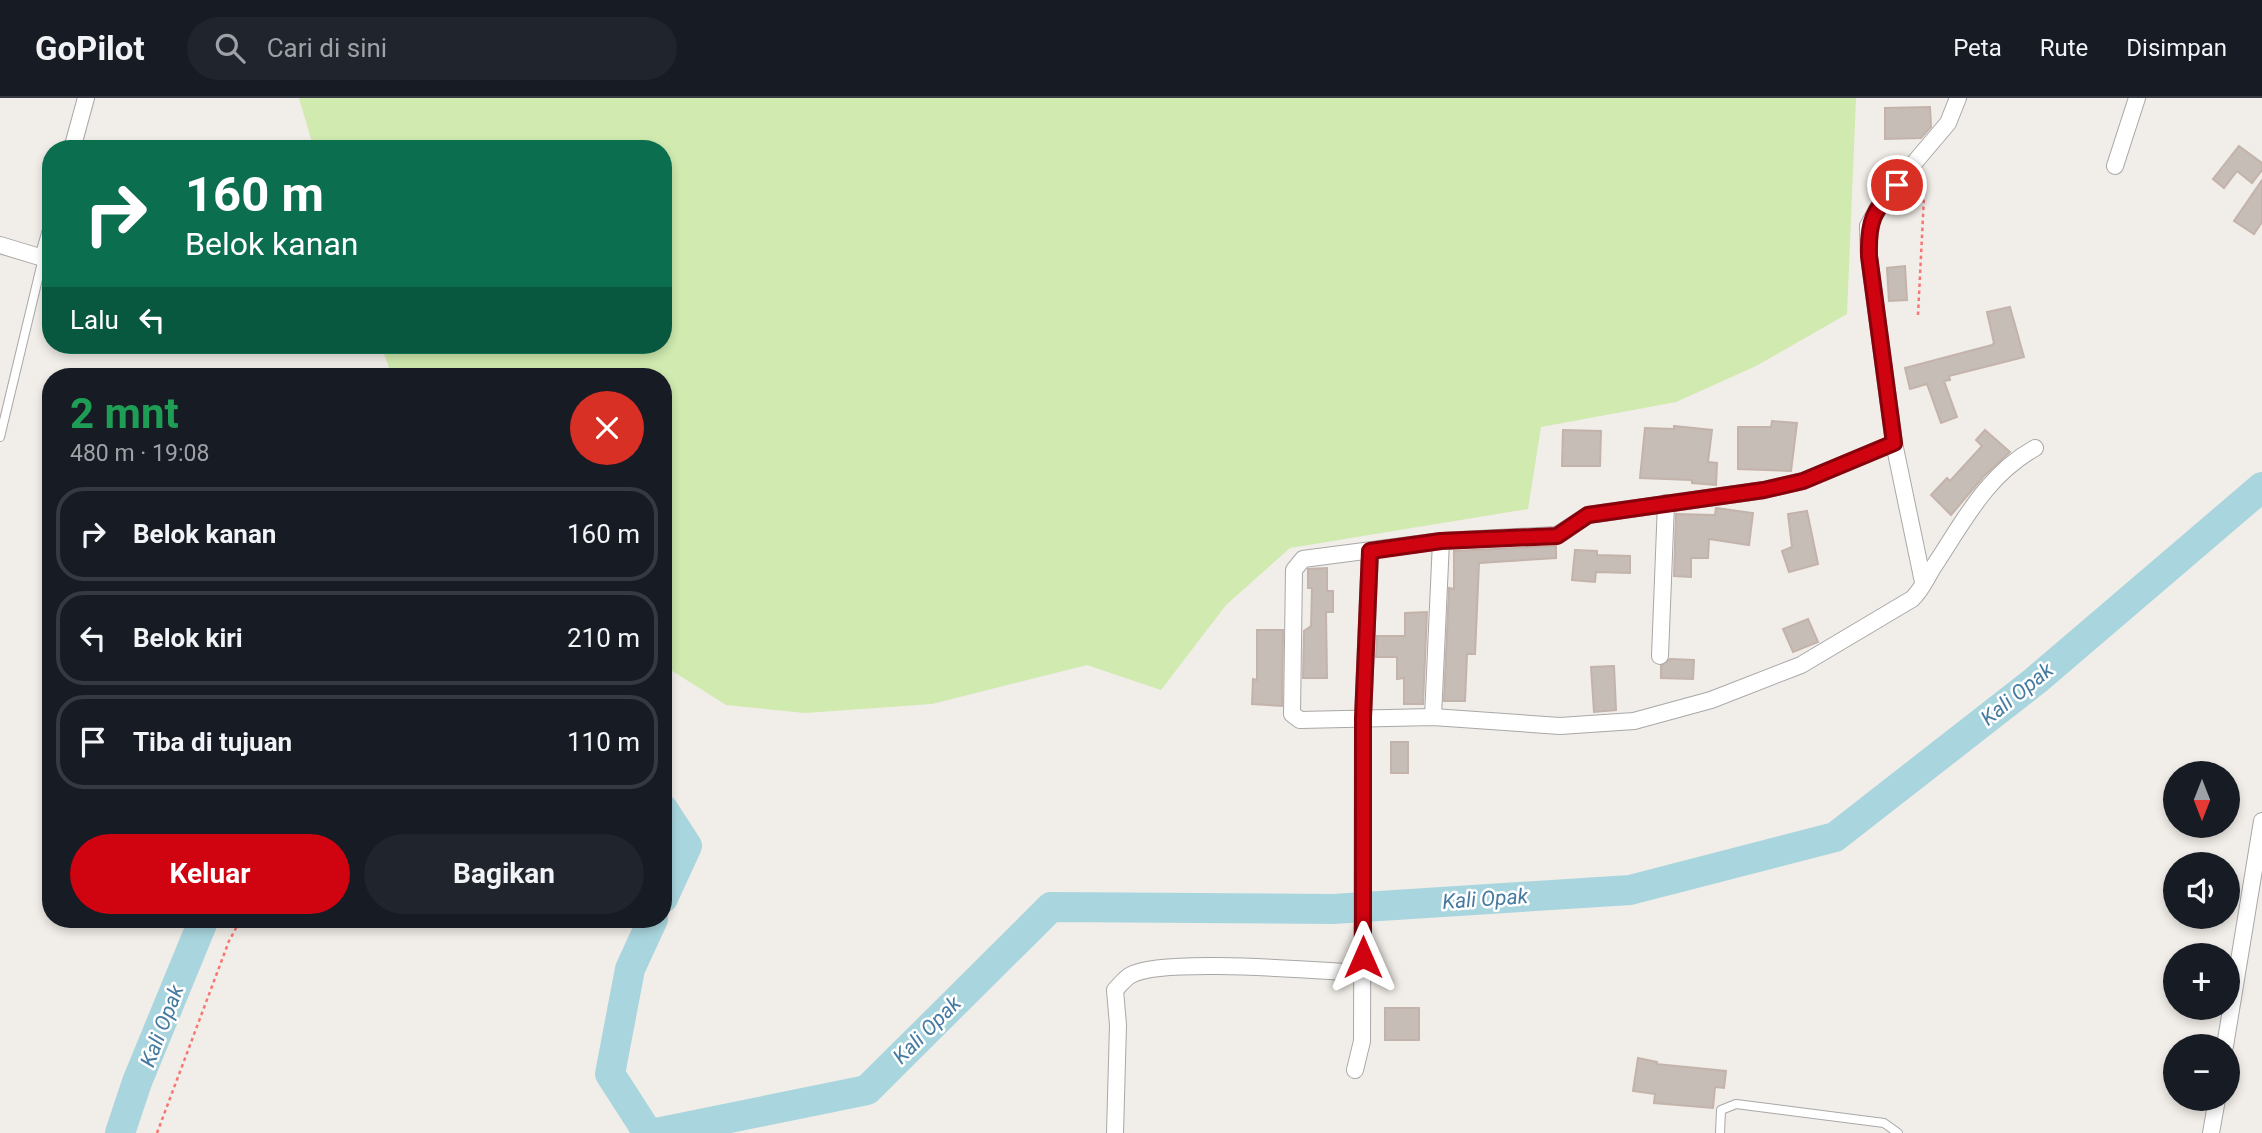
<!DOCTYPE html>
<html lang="id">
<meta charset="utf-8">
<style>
:root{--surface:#171b24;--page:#20242c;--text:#f1f3f6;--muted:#9ea1a6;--line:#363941;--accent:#d00311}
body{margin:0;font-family:Roboto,sans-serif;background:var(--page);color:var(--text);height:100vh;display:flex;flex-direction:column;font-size:26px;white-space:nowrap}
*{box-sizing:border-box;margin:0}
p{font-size:23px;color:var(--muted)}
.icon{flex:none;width:38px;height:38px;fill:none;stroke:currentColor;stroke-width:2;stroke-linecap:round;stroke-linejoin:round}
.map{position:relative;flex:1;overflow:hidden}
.sheet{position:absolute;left:42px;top:270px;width:630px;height:560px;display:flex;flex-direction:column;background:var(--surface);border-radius:28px;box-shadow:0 4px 10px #0003}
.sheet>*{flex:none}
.banner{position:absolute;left:42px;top:42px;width:630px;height:214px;border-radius:28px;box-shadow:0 4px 10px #0003;background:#0b6e4f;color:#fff;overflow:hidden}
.needle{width:46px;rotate:180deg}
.tools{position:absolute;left:2163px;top:663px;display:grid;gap:14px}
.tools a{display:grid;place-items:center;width:77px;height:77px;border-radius:50%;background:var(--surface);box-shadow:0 4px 10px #0003;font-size:35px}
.pin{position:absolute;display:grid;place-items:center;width:60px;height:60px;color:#fff;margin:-30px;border:4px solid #fff;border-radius:50%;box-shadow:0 2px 7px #0007}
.me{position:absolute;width:77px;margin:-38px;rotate:0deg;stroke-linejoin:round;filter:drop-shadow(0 0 5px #0008)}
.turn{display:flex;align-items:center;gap:24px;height:147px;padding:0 28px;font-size:32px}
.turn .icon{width:91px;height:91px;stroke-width:2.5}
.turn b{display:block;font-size:49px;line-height:60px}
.then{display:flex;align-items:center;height:66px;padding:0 28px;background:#0003;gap:14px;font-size:26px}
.round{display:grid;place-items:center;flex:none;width:74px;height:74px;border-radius:37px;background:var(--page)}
.head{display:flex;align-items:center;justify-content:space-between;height:119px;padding:0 28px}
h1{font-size:42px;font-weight:700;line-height:52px;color:#1e9e55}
.primary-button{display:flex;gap:14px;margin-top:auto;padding:14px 28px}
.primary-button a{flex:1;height:80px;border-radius:42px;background:var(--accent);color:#fff;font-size:28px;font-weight:700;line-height:80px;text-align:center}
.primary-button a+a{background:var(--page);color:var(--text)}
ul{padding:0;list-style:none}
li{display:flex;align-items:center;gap:21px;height:94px;margin:0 14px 10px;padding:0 14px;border:4px solid var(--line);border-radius:28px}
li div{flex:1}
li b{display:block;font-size:26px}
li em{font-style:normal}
header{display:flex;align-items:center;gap:42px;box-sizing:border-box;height:98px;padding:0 35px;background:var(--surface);border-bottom:2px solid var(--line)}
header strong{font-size:33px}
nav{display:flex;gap:38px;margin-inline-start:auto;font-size:24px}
.search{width:490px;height:63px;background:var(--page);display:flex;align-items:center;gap:18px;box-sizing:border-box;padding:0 24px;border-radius:38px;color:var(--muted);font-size:26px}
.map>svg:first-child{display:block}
</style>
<header>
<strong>GoPilot</strong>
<div class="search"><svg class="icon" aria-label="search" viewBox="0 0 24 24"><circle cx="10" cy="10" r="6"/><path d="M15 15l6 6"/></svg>Cari di sini</div>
<nav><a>Peta</a><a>Rute</a><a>Disimpan</a></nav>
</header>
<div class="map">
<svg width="2262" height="1035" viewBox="0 0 2262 1035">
<rect width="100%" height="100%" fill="#f1ede8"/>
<polygon fill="#d0eaaf" points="299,0 1856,0 1847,216 1756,268 1676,304 1541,329 1528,411 1290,450 1226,507 1161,592 1087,567 932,606 805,615 726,607 663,567 663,278 392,278 381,247 663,247 663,51 314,51"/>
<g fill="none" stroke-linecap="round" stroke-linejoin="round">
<g stroke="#a9d6de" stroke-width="30">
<polyline points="663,711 687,748 663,800"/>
<polyline points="120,1035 137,984 204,821"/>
<polyline points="648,1035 610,976 630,871 653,821"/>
<polyline points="656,1035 867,992 1051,809 1333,811 1630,792 1835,739 2035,583 2262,389"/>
</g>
</g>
<g fill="#c6bdb7" stroke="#c3b3aa" stroke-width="2">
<polygon points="1930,9 1931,29 1921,40 1885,41 1885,10"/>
<polygon points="2239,48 2262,65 2262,72 2252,85 2237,73 2224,90 2213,81"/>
<polygon points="2262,82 2262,124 2254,136 2234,123"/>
<polygon points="1905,168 1907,202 1889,203 1887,170"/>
<polygon points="2010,209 2024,259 1949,278 1950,282 1944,283 1957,319 1941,325 1927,286 1910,291 1905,270 1992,247 1994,245 1987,214"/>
<polygon points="1772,323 1797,325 1791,373 1738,371 1738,329 1771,329"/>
<polygon points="1674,328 1712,332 1708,364 1717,365 1716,387 1692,385 1692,382 1640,380 1645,330 1674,331"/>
<polygon points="1563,332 1601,333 1600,368 1562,368"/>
<polygon points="1985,332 2010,354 1983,379 1951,417 1931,397 1947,380 1950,383 1982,348 1976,342"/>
<polygon points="1716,410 1753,415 1749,447 1709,441 1708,460 1691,460 1691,479 1674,478 1676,416 1715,417"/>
<polygon points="1807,413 1818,466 1789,474 1782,453 1792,449 1788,416"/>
<polygon points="1556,448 1556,460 1479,465 1475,556 1467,556 1465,603 1444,603 1449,490 1454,491 1454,453"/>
<polygon points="1575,452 1597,453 1597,457 1630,458 1630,475 1596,474 1595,484 1572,482"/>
<polygon points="1327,470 1327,493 1333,493 1333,514 1326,514 1327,580 1303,580 1304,533 1311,528 1312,490 1308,490 1308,471"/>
<polygon points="1427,514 1423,606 1404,606 1404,580 1397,581 1397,559 1376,559 1377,538 1405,538 1405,515"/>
<polygon points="1808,521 1818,544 1793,554 1783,531"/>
<polygon points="1257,532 1283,532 1282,608 1252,606 1253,581 1257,582"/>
<polygon points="1670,561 1694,562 1693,581 1661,580 1661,568"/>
<polygon points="1614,568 1616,612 1594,614 1591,569"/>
<rect x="1391" y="644" width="17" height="31"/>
<rect x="1385" y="910" width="34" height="32"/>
<polygon points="1638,960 1657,964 1656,966 1726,973 1724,990 1715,989 1713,1010 1654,1005 1655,996 1633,993"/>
</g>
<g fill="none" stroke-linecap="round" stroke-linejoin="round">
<defs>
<g id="service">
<polyline points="0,339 43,160"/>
<polyline points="1720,1035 1721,1012 1736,1006 1884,1025 1898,1035"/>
</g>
<g id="minor">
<path d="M1958,0L1948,25L1882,103L1868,128L1869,158L1894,345L1803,383L1764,392L1588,417L1557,437L1441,443L1303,461L1294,472L1292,616L1300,622L1433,619L1560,628L1634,623L1711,602L1801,567L1912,501C1923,491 1927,478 1936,465C1965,421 1987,377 2035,350"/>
<polyline points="72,51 86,0"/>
<polyline points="2115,68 2137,0"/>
<polyline points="0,147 43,160 51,132"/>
<polyline points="1894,345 1923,484"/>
<polyline points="1660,558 1666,405"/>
<polyline points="1433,619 1441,443"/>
<polyline points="2225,948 2262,723"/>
<polyline points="1355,972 1362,943 1363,620 1370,453"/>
<path d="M1115,1035L1118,927L1115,892C1120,887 1125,880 1131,877C1162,859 1320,873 1363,875"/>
<polyline points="2211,1035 2217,1001"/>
</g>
</defs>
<use href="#service" stroke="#a8a8a8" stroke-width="10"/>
<use href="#minor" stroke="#a8a8a8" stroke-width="18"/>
<g stroke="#f87672" stroke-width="2.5" stroke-dasharray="3.5 3.5" stroke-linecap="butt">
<polyline points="1918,217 1925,79"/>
<polyline points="157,1035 229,843 241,821"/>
</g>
<use href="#service" stroke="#fff" stroke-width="8"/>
<use href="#minor" stroke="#fff" stroke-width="16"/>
</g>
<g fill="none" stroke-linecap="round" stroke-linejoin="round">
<defs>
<path id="route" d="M1363,859V620L1370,453L1441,443L1557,438L1588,417L1764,392L1803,383L1894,345L1869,158C1868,122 1873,114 1897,87"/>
</defs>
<use href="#route" stroke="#87020b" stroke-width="18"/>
<use href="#route" stroke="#d00311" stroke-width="12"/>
</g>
<g text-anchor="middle" stroke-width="5" stroke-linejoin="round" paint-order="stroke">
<g font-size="21" font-style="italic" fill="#477aa1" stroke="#fff">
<text transform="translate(2017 596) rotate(-39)" y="7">Kali Opak</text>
<text transform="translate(1485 801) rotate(-4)" y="7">Kali Opak</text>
<text transform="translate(162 928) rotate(-69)" y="7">Kali Opak</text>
<text transform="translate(927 932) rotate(-45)" y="7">Kali Opak</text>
</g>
</g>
</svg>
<div class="tools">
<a><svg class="needle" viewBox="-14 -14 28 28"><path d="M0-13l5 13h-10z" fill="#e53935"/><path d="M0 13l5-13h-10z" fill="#9ea1a6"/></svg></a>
<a><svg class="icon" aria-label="sound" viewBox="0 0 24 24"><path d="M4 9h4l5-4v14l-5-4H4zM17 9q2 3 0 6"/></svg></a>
<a>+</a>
<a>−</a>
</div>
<div class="pin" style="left:1897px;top:87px;background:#d93025"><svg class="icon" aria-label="arrive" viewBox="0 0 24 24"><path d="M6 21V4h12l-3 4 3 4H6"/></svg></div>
<svg class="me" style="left:1363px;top:859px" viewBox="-20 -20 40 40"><path d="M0-17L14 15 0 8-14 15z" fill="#d00311" stroke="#fff" stroke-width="4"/></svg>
<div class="banner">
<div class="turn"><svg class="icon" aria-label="right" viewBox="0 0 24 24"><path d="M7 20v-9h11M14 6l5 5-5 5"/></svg><div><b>160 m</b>Belok kanan</div></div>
<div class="then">Lalu<svg class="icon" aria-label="left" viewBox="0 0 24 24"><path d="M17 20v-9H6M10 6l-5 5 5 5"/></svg></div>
</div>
<section class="sheet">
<div class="head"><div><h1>2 mnt</h1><p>480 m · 19:08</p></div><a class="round" style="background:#d93025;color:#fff"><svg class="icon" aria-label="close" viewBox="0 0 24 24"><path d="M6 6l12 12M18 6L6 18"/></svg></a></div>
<ul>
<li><svg class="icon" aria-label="right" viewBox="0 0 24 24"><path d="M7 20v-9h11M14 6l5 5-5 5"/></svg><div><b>Belok kanan</b></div><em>160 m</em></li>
<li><svg class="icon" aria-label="left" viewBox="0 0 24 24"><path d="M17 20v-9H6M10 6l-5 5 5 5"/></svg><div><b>Belok kiri</b></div><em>210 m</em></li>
<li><svg class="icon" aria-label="arrive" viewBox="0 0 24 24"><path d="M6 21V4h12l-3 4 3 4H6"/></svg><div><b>Tiba di tujuan</b></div><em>110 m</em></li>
</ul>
<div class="primary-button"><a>Keluar</a><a>Bagikan</a></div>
</section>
</div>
